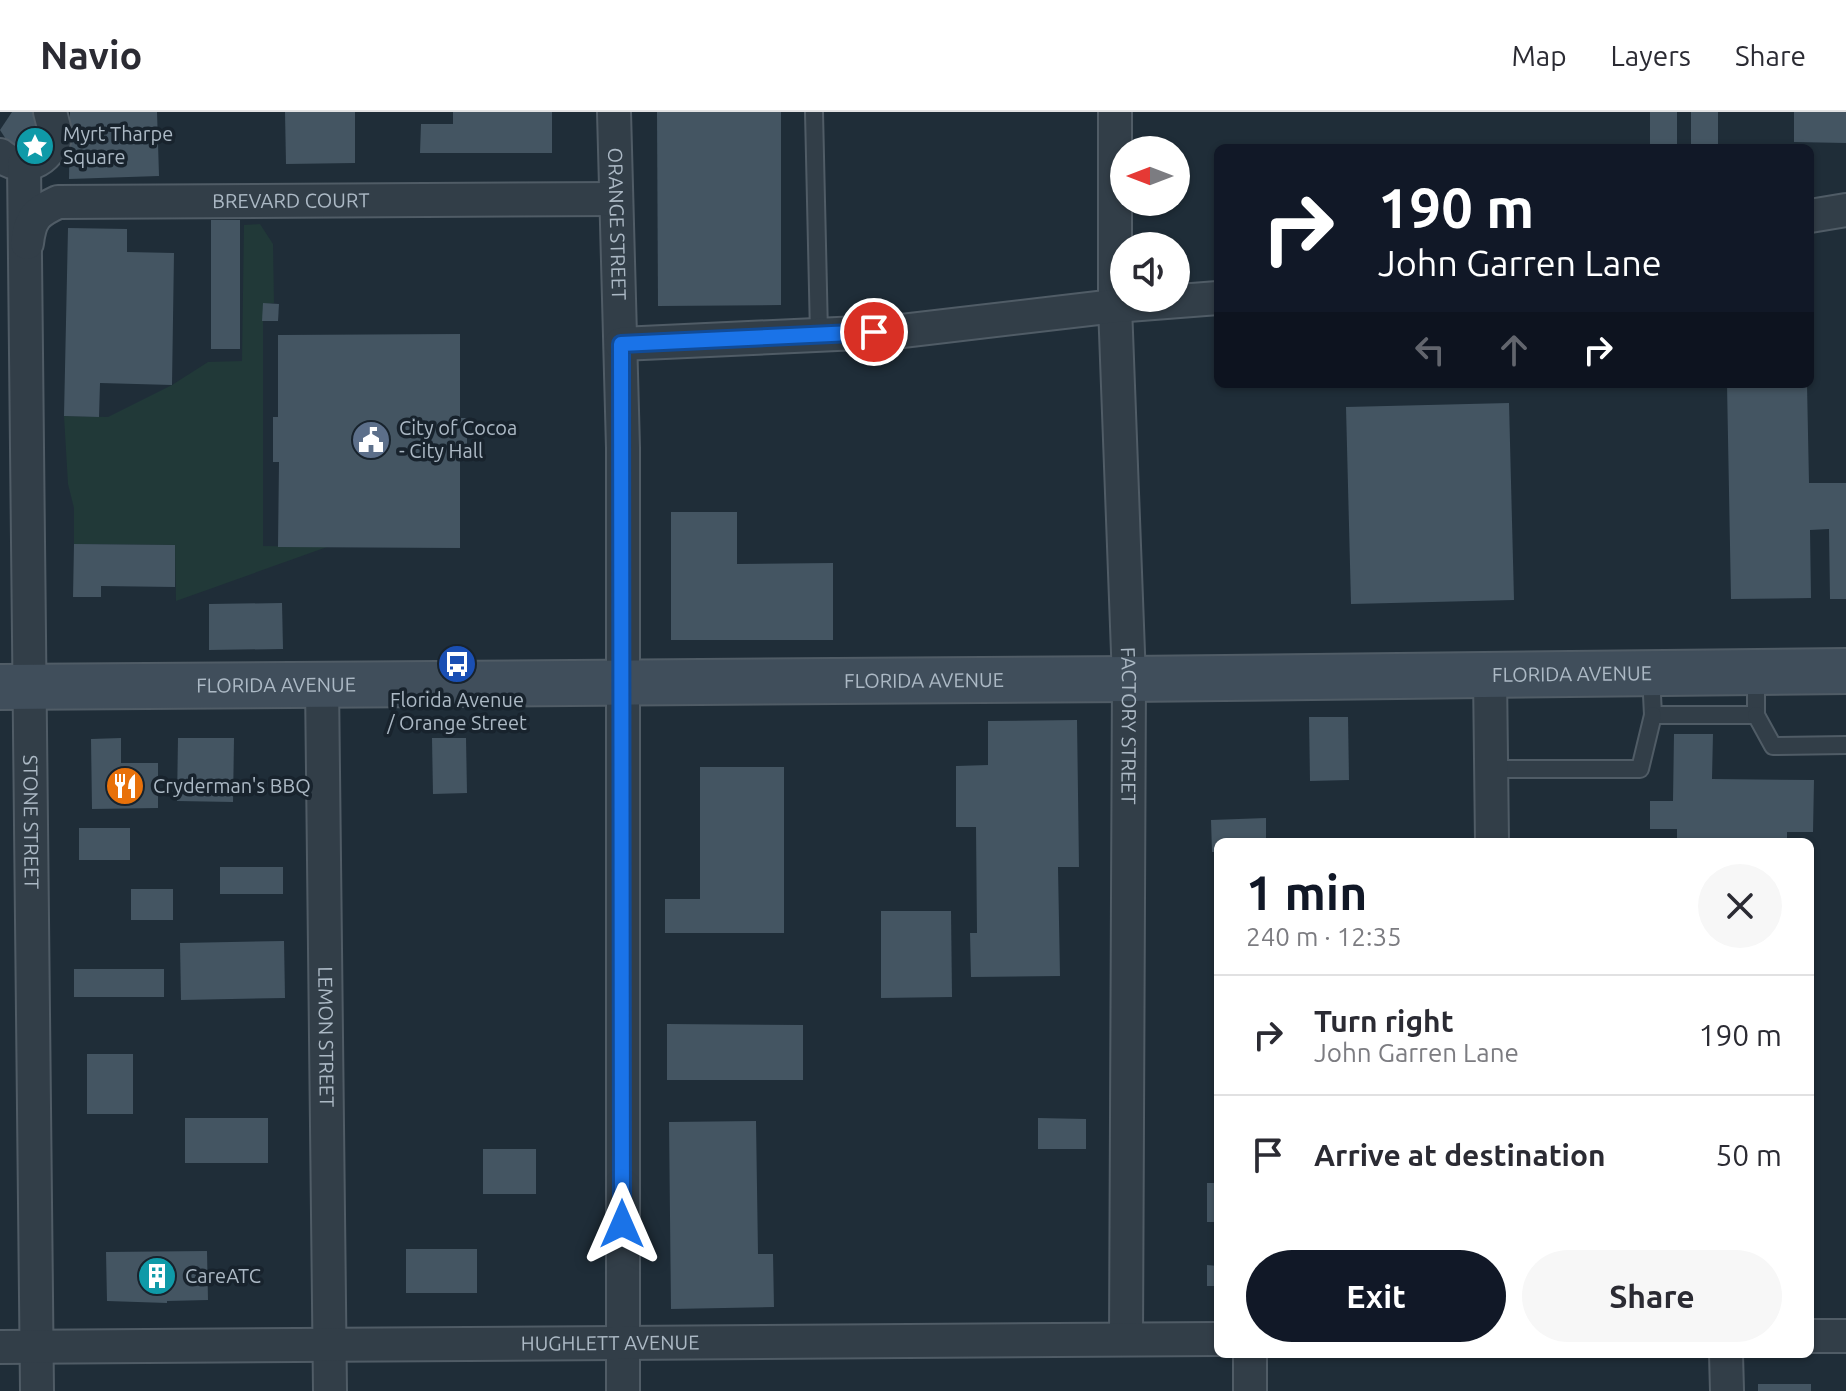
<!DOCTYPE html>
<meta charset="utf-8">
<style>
:root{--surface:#fff;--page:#f7f7f7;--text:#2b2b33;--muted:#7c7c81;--line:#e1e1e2;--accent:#111827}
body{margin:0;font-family:Ubuntu,sans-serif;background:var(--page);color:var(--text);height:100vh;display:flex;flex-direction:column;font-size:30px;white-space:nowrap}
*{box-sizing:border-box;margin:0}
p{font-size:26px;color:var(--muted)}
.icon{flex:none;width:44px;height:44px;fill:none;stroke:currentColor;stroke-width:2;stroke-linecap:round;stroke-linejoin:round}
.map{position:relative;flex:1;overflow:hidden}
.drawer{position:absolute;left:1214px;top:726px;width:600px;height:520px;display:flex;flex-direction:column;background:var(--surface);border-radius:12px;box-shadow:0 2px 6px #0004}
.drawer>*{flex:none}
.guide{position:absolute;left:1214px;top:32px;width:600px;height:244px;border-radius:12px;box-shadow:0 2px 6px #0004;background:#111827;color:#fff;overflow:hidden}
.needle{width:52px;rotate:270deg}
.buttons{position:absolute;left:1110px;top:24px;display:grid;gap:16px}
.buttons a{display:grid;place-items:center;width:80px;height:80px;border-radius:50%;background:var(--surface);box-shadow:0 2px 6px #0004;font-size:40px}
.pin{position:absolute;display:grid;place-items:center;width:68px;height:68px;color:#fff;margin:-34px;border:4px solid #fff;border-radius:50%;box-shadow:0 2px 8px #0007}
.me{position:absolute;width:88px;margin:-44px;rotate:0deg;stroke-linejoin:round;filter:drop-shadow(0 0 6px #0008)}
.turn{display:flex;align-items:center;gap:28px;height:168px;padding:0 32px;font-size:36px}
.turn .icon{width:104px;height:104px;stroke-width:2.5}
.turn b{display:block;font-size:56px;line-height:68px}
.lanes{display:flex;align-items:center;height:76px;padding:0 32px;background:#0003;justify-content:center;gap:40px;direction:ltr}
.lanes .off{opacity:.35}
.round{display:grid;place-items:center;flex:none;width:84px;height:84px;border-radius:42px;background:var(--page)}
.overview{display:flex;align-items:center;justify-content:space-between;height:136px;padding:0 32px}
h1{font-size:48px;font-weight:700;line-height:60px;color:var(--accent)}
.button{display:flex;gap:16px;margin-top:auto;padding:16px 32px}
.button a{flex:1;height:92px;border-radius:48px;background:var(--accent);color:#fff;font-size:32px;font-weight:700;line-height:92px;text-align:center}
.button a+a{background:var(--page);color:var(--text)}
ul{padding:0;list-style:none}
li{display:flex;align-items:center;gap:24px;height:120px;padding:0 32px;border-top:2px solid var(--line)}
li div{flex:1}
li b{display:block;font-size:30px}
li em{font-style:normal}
header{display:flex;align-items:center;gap:48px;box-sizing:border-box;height:112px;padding:0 40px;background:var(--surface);border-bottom:2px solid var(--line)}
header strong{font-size:38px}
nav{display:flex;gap:44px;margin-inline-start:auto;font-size:28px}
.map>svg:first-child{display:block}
</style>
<header>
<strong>Navio</strong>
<nav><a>Map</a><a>Layers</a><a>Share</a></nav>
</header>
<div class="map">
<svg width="1846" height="1279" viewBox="0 0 1846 1279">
<rect width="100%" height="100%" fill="#1f2d38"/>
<polygon fill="#213938" points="260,112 273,132 274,191 263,192 263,434 327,435 176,489 175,433 74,432 74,396 68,372 64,304 108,305 172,273 208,250 242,249 244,113"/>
<g fill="#445562">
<polygon points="12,0 36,0 45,20 36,37 13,38 0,18"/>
<polygon points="70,0 157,0 159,64 69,67"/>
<polygon points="285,0 355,0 355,51 286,52"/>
<polygon points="453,0 552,0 552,41 420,41 421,12 453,12"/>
<polygon points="657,0 781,0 781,193 658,194"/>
<rect x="1650" y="0" width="27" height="36"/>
<rect x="1691" y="0" width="27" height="36"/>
<polygon points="1794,0 1846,0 1846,31 1794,30"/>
<rect x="211" y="108" width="29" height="129"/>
<polygon points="68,116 127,117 127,140 174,141 172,273 100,271 99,305 64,304"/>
<polygon points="263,191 279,192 278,209 262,209"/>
<polygon points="460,222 460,306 467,306 467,346 460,348 460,436 278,435 279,350 273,350 273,305 278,305 278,223"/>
<polygon points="1727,272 1807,272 1809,371 1846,371 1846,487 1830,487 1829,417 1810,418 1811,486 1731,487"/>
<polygon points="1509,291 1514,488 1351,492 1346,295"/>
<polygon points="671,400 737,400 737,452 833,451 833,528 671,528"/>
<polygon points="74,432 175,433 175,475 101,474 101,485 73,485"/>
<polygon points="282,491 283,537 209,538 209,492"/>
<polygon points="1309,605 1348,605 1349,668 1310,669"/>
<polygon points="1077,608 1079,755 1058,755 1060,864 971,865 970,821 977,821 976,715 956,715 956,654 988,653 988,609"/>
<polygon points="1674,622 1713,622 1712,667 1814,668 1813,720 1787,720 1787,730 1677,730 1677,717 1650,717 1650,689 1673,689"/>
<polygon points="121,626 121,651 158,651 158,696 92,697 91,627"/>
<polygon points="178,626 234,626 233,690 177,689"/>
<polygon points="432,626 466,626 467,681 433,682"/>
<polygon points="700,655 784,655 784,821 665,821 665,787 700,787"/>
<polygon points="1266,706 1266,730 1218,730 1218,740 1212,740 1211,708"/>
<rect x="79" y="716" width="51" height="32"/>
<rect x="220" y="755" width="63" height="27"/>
<rect x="131" y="777" width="42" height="31"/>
<polygon points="881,799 951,799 952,885 881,886"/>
<polygon points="284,829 285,886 181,888 180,831"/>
<rect x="74" y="857" width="90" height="28"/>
<polygon points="667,912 803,913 803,968 667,968"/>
<rect x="87" y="942" width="46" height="60"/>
<rect x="185" y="1006" width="83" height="45"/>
<polygon points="1038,1006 1086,1007 1086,1037 1038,1037"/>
<polygon points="756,1009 758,1142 773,1142 774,1195 671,1197 669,1010"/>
<rect x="483" y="1037" width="53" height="45"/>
<rect x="1207" y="1071" width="11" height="39"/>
<rect x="406" y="1137" width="71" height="44"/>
<polygon points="207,1139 208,1188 167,1189 167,1191 107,1189 106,1140"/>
<polygon points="1207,1153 1218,1154 1218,1174 1207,1174"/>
<rect x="1758" y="1272" width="53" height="7"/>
</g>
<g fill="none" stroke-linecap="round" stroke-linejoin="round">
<defs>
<g id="lane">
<polyline points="814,0 819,222"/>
<polyline points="1651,563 1653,603 1756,603 1756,561"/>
<polyline points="1756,603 1773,634 1846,633"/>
<polyline points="1491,657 1640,657 1653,603"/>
</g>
<g id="street">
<path id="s1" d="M614,0L623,336V1279"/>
<path id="s2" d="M1115,0V194L1129,567L1126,1227"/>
<path d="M0,43C23,62 49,49 56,23L50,0"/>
<path id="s3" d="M24,52L37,1279"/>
<polyline points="1810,104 1846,98"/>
<path id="s4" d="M27,131C30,106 36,100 58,90L616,87"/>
<polyline points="621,232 902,219 1115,194 1218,186"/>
<polyline points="1490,562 1492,730"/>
<path id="s5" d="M322,571L330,1279"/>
<polyline points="1810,1224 1846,1224"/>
<path id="s6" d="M0,1235L1218,1227"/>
<polyline points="1726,1242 1727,1279"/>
<polyline points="1250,1279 1250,1242"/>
</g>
<g id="secondary">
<path id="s7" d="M0,575L1129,567L1846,559"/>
</g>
</defs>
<use href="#lane" stroke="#505c66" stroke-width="20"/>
<use href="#street" stroke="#505c66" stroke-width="36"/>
<use href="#secondary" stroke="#505c66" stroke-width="48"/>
<use href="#lane" stroke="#323e48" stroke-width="16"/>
<use href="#street" stroke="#323e48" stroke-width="32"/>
<use href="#secondary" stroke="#404e5b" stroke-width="44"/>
</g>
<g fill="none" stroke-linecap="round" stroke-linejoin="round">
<defs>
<polyline id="route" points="622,1112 621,232 874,220"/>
</defs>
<use href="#route" stroke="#114b97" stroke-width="20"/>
<use href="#route" stroke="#1a73e8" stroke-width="14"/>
</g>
<defs>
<symbol id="sight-disc" viewBox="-11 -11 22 22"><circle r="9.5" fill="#0f9aa8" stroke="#18232d"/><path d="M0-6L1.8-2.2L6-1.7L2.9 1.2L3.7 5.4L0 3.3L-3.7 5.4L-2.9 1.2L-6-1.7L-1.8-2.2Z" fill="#fff"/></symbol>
<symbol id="civic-disc" viewBox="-11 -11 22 22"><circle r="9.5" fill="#5c6f8a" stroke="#18232d"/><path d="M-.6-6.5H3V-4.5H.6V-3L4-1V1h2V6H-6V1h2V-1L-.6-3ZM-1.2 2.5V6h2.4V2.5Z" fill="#fff"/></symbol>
<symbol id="bus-disc" viewBox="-11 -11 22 22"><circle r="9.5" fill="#1a4fb4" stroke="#18232d"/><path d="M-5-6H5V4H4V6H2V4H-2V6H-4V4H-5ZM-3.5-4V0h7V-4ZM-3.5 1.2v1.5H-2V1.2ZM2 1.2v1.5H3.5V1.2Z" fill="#fff"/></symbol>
<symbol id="restaurant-disc" viewBox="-11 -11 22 22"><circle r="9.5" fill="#e8710a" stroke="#18232d"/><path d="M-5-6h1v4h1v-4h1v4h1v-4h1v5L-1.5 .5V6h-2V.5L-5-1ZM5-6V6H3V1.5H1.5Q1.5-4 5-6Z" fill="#fff"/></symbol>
<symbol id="building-disc" viewBox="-11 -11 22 22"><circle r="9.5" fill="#0f9aa8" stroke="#18232d"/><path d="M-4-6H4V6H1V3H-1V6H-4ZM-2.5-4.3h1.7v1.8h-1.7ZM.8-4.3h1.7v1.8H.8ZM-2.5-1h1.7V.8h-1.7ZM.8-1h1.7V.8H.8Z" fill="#fff"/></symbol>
</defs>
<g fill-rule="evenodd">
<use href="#sight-disc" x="13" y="12" width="44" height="44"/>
<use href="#civic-disc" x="349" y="306" width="44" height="44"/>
<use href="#bus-disc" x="435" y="530" width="44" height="44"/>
<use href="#restaurant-disc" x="103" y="652" width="44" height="44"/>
<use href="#building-disc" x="135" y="1142" width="44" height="44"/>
</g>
<g text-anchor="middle" stroke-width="7" stroke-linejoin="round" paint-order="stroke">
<g font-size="20" fill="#acb9c5" stroke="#18232d" text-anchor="start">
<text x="63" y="29">Myrt Tharpe<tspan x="63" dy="23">Square</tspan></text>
<text x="399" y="323">City of Cocoa<tspan x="399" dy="23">- City Hall</tspan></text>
<text x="457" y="595" text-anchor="middle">Florida Avenue<tspan x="457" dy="23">/ Orange Street</tspan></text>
<text x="153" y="681">Cryderman's BBQ</text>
<text x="185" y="1171">CareATC</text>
</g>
<g font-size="20" fill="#acb9c5" stroke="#18232d">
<text dy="7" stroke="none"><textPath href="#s4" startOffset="288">BREVARD COURT</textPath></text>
<text dy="7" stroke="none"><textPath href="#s1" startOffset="112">ORANGE STREET</textPath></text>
<text dy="7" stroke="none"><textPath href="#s7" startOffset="1572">FLORIDA AVENUE</textPath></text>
<text dy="7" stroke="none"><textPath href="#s7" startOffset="924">FLORIDA AVENUE</textPath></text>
<text dy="7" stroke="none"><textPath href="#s7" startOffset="276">FLORIDA AVENUE</textPath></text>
<text dy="7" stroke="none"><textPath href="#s2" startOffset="614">FACTORY STREET</textPath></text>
<text dy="7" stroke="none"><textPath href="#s3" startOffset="658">STONE STREET</textPath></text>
<text dy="7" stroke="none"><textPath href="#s5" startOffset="354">LEMON STREET</textPath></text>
<text dy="7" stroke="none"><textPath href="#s6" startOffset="610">HUGHLETT AVENUE</textPath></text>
</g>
</g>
</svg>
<div class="buttons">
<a><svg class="needle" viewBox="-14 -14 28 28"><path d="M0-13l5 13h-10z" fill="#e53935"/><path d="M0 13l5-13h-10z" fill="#7c7c81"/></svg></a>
<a><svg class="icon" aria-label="sound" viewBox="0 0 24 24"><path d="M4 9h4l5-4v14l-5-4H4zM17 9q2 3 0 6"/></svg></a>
</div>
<div class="pin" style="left:874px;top:220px;background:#d93025"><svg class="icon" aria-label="arrive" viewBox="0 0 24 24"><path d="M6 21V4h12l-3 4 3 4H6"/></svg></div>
<svg class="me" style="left:622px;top:1112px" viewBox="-20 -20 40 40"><path d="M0-17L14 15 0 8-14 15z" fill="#1a73e8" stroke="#fff" stroke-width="4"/></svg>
<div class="guide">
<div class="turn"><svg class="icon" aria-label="right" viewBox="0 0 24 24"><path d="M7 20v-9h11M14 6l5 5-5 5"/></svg><div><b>190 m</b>John Garren Lane</div></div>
<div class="lanes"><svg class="icon off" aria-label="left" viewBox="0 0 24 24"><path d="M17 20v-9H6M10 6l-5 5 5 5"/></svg><svg class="icon off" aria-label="ahead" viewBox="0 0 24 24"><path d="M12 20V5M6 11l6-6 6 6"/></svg><svg class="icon" aria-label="right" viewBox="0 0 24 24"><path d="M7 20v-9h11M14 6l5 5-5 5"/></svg></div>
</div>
<section class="drawer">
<div class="overview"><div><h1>1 min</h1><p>240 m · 12:35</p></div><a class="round"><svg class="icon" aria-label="close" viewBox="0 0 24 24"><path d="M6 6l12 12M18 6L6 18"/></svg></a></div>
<ul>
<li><svg class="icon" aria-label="right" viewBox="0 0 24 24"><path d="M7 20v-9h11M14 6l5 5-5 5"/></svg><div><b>Turn right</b><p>John Garren Lane</p></div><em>190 m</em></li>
<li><svg class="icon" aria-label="arrive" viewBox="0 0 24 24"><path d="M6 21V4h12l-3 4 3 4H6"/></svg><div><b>Arrive at destination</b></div><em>50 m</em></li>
</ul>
<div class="button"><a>Exit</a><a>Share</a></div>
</section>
</div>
